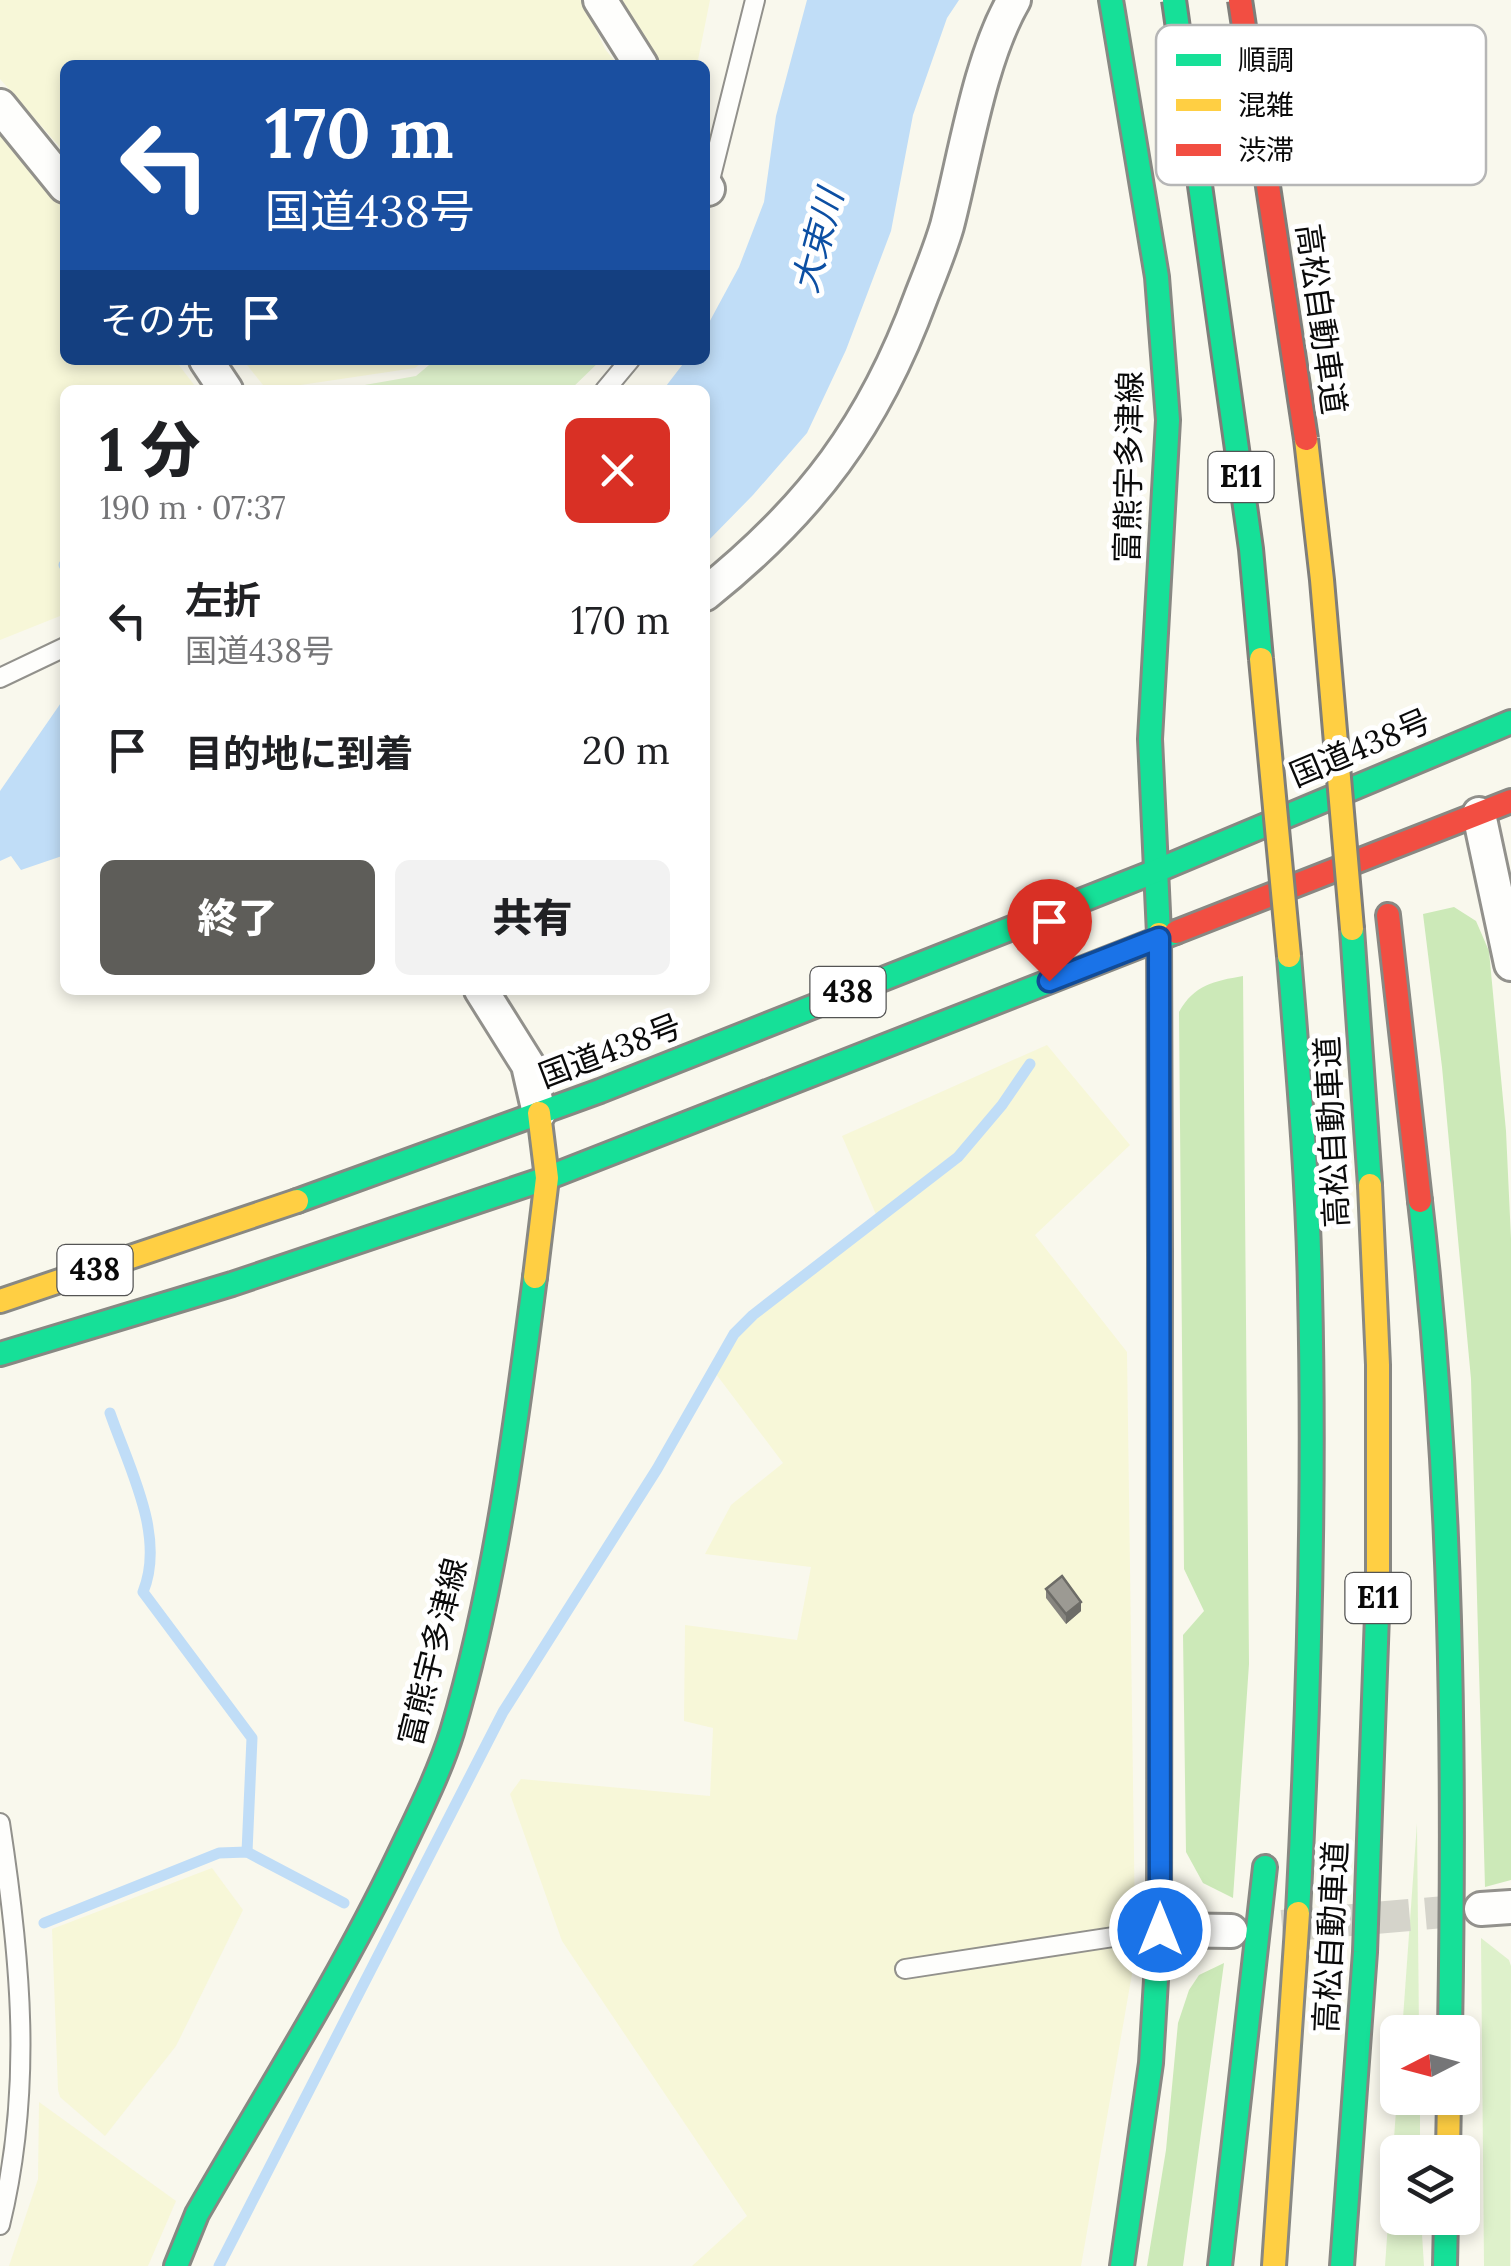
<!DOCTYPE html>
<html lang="ja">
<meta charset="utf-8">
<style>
:root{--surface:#fff;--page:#f2f2f2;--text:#202124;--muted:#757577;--accent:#5e5d59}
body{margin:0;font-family:Lora,"Noto Sans JP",serif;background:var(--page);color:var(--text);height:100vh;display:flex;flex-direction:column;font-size:38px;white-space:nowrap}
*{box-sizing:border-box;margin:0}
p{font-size:32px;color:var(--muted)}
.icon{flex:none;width:55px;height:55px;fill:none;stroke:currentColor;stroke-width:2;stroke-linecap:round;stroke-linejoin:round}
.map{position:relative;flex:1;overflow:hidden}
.side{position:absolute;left:60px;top:385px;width:650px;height:610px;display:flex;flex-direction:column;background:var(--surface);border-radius:15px;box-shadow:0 5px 15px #0003}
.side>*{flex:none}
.hud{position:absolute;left:60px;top:60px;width:650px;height:305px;border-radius:15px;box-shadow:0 5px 15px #0003;background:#1a4fa0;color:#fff;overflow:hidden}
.needle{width:65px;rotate:264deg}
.buttons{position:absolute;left:1380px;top:2015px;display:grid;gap:20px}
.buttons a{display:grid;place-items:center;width:100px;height:100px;border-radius:15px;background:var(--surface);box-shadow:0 5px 15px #0003;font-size:50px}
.pin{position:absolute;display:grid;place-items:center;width:85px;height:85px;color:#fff;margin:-102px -42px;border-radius:50% 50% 50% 0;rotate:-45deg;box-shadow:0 0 10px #0007}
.pin .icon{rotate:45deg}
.me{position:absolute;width:110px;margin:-55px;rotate:0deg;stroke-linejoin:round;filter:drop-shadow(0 0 8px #0008)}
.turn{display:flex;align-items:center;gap:35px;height:210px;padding:0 40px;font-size:45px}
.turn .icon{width:130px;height:130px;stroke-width:2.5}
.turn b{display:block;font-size:70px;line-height:85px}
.then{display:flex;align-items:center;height:95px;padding:0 40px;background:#0003;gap:20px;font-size:38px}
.round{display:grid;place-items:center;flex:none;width:105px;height:105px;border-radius:15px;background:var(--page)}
.head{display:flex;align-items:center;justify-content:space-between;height:170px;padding:0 40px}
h1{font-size:60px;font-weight:800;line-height:75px}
.action{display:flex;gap:20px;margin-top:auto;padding:20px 40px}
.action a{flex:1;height:115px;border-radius:15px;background:var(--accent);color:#fff;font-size:40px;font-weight:800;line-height:115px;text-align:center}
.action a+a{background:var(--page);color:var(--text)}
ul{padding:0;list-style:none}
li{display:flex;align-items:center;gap:30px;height:130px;padding:0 40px}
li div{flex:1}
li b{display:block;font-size:38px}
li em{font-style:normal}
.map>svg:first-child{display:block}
</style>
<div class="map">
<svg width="1511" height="2266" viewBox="0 0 1511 2266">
<rect width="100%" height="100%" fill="#f9f8ed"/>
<g fill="#f7f7d8">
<polygon points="0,0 583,0 605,49 618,65 65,65 65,153 0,79"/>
<polygon points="620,0 710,0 697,65 659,65"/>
<polygon points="0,123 65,212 65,360 175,360 198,390 65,390 65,614 0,640"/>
<polygon points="243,360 425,360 415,368 267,390"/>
<polygon points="1047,1045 1130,1145 1035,1235 1127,1352 1135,1926 1132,1974 1081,2266 692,2266 747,2216 562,1941 510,1794 521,1779 710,1796 713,1728 684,1721 685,1625 797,1640 811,1567 705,1554 731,1505 783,1463 713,1370 734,1334 753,1315 878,1219 842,1136"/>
<polygon points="212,1868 243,1910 176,2046 105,2136 60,2097 58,2090 52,1929"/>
<polygon points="39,2102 176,2201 148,2266 9,2266 38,2179"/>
</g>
<g fill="#def1cb">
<polygon points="435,360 601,360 570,390 336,390 416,376"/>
<polygon points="1417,1823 1419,2032 1402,2032"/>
<polygon points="1481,1938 1509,1960 1511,1966 1510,2266 1484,2266"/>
<polygon points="1397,2096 1420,2098 1420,2152 1398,2152 1398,2218 1421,2218 1424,2266 1385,2266"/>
</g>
<g fill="#cce9b8">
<polygon points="1454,907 1476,921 1489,951 1506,1131 1511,1239 1511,1880 1485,1887 1471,1379 1442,1067 1423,914"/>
<path d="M1243,976L1249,1664L1233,1898L1203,1883L1186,1852L1183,1635L1204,1611L1184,1569L1179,1012C1194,985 1214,981 1243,976Z"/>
<polygon points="1224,1963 1183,2266 1147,2266 1166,2150 1178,2023 1189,1990 1199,1975"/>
</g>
<g fill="#c0ddf7">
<polygon points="807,0 959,0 947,18 913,115 891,231 846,350 807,433 753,495 705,544 705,390 663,390 686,360 705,360 705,330 739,267 764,202 776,116"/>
<polygon points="65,697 65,855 21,870 11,856 0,861 0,791"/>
</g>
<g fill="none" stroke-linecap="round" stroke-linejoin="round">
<g stroke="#c0ddf7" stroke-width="11">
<polyline points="64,565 65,564"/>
<path d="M110,1413C129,1468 166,1536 143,1592L252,1738L247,1852"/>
<polyline points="44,1923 219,1853 247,1852 344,1903"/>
<polyline points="219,2266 503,1712 657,1469 734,1334 753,1315 958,1157 1002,1105 1030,1064"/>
</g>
<polyline stroke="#d5d4cb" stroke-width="32" stroke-dasharray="32 16" stroke-linecap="butt" points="1282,1926 1467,1910"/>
<defs>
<g id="lane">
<polyline points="707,192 755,0"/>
<polyline points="605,390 630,360"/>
<polyline points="0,678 65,647"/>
<path d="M0,1823C21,1960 33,2089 0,2225"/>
<polyline points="905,1969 1159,1930"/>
</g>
<g id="street">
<polyline points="600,0 641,65"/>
<polyline points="0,106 65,186"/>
<polyline points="705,184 708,189"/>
<polyline points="206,360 226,390"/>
<path d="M705,594C811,509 874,425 921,297C930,274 940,250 947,226C965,157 979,60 1014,0"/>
<polyline points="1479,814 1511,964"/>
<polyline points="481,990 528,1065 539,1113"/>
<polyline points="1481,1909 1511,1907"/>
<polyline points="1159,1930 1231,1931"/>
</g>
<g id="fast">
<polyline points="1111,0 1157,277 1168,420 1150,739 1159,934"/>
<polyline points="1352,929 1370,1185"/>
<path d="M1289,956C1298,1067 1308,1178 1310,1290C1315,1497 1309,1705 1298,1913"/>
<polyline points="297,1201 600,1091 1156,871 1511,722"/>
<path d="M1420,1201C1452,1477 1455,1755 1450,2032"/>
<polyline points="0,1354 232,1284 547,1178 1176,932"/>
<path d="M176,2266L197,2214C265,2096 339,1980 398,1857C417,1817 439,1774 452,1732C495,1588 516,1425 535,1277"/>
<polyline points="1122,2266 1151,2063 1159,1930 1160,1253"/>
<polyline points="1220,2266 1265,1867"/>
<polyline points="1342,2266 1365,1952 1378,1587"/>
<polyline points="1445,2266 1446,2218"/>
</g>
<g id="slow">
<polyline points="1159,934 1160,1253"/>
<polyline points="1370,1185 1378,1365 1378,1587"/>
<polyline points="535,1277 547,1178 539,1113"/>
<polyline points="0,1301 297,1201"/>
<polyline points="1448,2152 1449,2098"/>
<polyline points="1274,2266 1298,1913"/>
</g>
<g id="jam">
<polyline points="1388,915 1420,1201"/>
<polyline points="1176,932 1511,801"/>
</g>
</defs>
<use href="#lane" stroke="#92918c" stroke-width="22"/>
<use href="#street" stroke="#92918c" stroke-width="38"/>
<use href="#fast" stroke="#888883" stroke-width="28"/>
<use href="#slow" stroke="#888883" stroke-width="28"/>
<use href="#jam" stroke="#888883" stroke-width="28"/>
<use href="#lane" stroke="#fefefc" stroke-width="18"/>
<use href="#street" stroke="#fefefc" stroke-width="32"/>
<use href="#fast" stroke="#16e098" stroke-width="22"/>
<use href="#slow" stroke="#ffcf43" stroke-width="22"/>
<use href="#jam" stroke="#f24e42" stroke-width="22"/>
<defs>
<polyline id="fast-bridge" points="1174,0 1251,549 1261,659"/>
<g id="slow-bridge">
<polyline points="1306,439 1322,580 1352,929"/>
<polyline points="1261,659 1289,956"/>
</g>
<polyline id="jam-bridge" points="1240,0 1306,439"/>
</defs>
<use href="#fast-bridge" stroke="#7f7e7a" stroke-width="28" stroke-linecap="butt"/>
<use href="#slow-bridge" stroke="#7f7e7a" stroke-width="28" stroke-linecap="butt"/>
<use href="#jam-bridge" stroke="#7f7e7a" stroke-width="28" stroke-linecap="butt"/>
<use href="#fast-bridge" stroke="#16e098" stroke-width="22"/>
<use href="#slow-bridge" stroke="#ffcf43" stroke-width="22"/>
<use href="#jam-bridge" stroke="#f24e42" stroke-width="22"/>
</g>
<polygon fill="#86847e" points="1046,1589 1081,1611 1066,1624 1046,1598"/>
<polygon fill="#6d6c67" points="1081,1602 1081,1611 1066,1624 1066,1614"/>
<polygon fill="#9c9a93" stroke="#6d6c67" stroke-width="2.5" points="1062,1576 1081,1602 1066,1614 1046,1589"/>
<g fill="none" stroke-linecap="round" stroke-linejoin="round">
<defs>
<polyline id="route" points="1049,981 1159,938 1160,1930"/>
</defs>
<use href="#route" stroke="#114b97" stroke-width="25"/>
<use href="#route" stroke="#1a73e8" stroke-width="18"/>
</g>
<g text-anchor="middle" stroke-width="10" stroke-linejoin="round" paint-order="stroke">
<g fill="#fff" stroke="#545454" stroke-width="2.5">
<rect x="1208.5" y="452" width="65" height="50" rx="8"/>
<rect x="810.5" y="967" width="75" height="50" rx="8"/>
<rect x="57.5" y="1245" width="75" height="50" rx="8"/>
<rect x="1345.5" y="1573" width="65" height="50" rx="8"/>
</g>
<g font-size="30" font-weight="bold" fill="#0a0a0a">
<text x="1241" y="487">E11</text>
<text x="848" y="1002">438</text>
<text x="95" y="1280">438</text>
<text x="1378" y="1608">E11</text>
</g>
<g font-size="32" fill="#0a0a0a" stroke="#fff">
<text transform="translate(1321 319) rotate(82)" y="11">高松自動車道</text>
<text transform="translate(1129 467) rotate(-89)" y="11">富熊宇多津線</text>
<text transform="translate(1360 748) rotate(-23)" y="11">国道438号</text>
<text transform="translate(610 1051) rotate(-21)" y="11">国道438号</text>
<text transform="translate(1332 1132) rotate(-93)" y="11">高松自動車道</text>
<text transform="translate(433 1652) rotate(-76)" y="11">富熊宇多津線</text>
<text transform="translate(1331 1937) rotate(-87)" y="11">高松自動車道</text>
</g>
<g font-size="35" font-style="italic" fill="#0c4fa3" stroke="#fff">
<text transform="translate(818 241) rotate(-75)" y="12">大束川</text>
</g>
</g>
<rect x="1156" y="25" width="330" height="160" rx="15" fill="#fff" stroke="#b6b6b6" stroke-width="2.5"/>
<rect x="1176" y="54" width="45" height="12" fill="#16e098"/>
<rect x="1176" y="99" width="45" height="12" fill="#ffcf43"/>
<rect x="1176" y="144" width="45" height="12" fill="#f24e42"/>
<g font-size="28" fill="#0a0a0a">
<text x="1238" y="70">順調</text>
<text x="1238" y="115">混雑</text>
<text x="1238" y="160">渋滞</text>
</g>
</svg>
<div class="buttons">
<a><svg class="needle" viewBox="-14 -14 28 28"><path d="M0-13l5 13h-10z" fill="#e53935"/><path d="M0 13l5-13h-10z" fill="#757577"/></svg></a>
<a><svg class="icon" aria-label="layers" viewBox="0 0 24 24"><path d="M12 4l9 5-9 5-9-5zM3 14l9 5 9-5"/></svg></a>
</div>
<div class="pin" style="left:1049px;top:981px;background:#d93025"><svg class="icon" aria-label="arrive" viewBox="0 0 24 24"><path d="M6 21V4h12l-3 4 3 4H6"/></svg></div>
<svg class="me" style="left:1160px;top:1930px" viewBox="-20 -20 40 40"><circle r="17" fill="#1a73e8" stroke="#fff" stroke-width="3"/><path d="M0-11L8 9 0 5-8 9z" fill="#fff"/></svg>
<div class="hud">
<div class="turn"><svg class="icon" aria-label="left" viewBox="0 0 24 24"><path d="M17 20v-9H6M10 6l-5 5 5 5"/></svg><div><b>170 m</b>国道438号</div></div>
<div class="then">その先<svg class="icon" aria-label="arrive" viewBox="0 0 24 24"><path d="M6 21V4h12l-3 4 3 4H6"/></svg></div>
</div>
<section class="side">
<div class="head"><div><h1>1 分</h1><p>190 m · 07:37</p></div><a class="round" style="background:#d93025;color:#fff"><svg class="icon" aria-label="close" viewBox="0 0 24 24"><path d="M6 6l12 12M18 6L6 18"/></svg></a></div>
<ul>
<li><svg class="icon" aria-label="left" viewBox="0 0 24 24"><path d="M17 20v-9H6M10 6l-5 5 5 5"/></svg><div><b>左折</b><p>国道438号</p></div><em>170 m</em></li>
<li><svg class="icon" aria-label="arrive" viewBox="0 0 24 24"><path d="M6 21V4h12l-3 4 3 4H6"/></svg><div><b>目的地に到着</b></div><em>20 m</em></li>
</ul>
<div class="action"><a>終了</a><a>共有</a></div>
</section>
</div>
